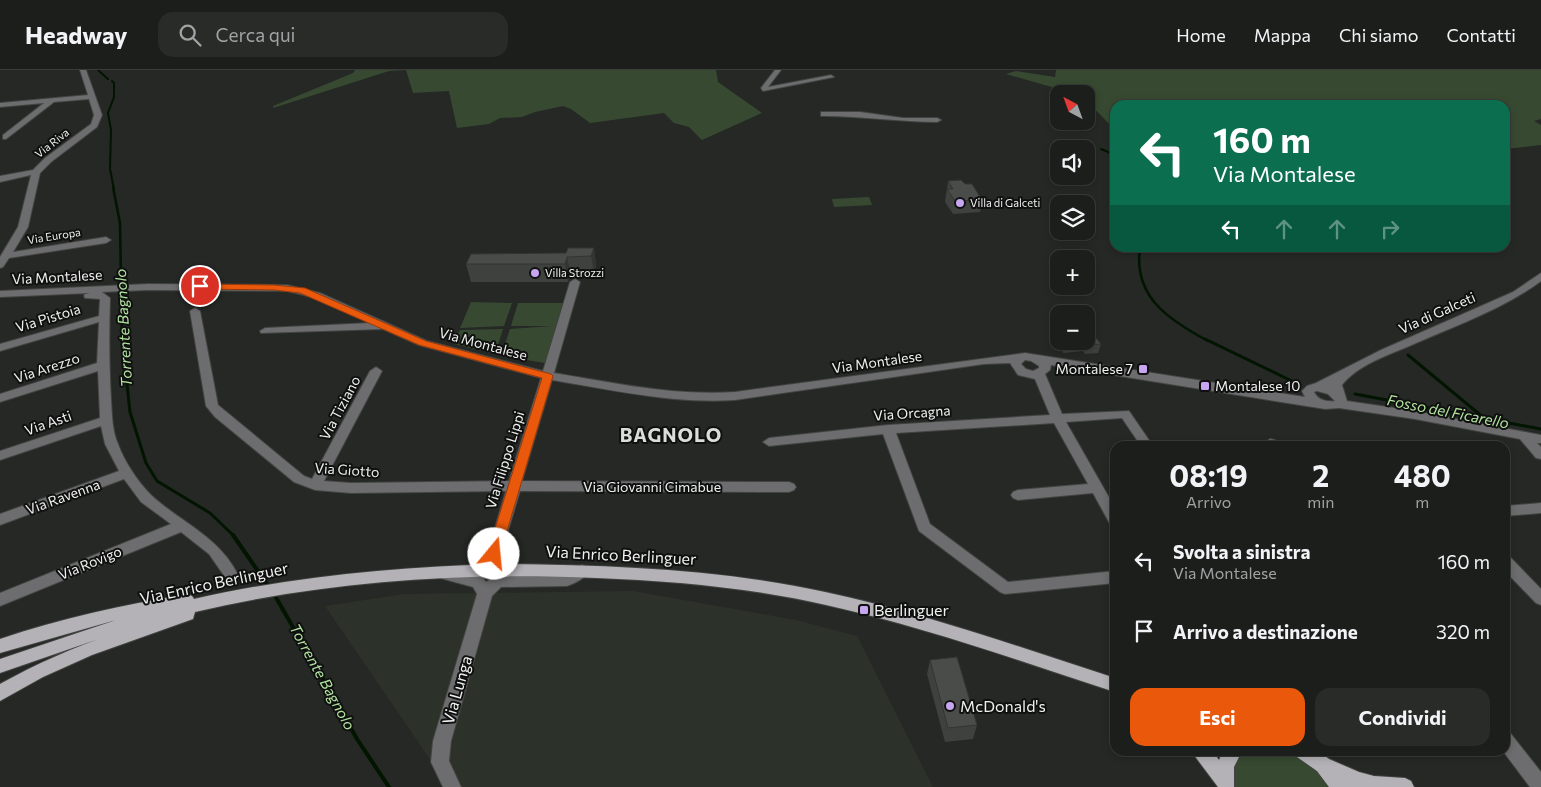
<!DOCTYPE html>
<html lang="it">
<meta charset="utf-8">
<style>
:root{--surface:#1c1e1c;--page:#292b29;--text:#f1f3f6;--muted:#a0a2a3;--line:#3a3c3b;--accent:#ea580c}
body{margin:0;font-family:Commissioner,sans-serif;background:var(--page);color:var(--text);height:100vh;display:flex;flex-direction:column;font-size:19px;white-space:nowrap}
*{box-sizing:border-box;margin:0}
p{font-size:16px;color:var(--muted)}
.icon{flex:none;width:28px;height:28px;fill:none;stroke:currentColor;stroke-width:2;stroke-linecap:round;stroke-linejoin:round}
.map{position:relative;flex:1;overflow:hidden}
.sheet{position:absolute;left:1110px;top:371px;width:400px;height:315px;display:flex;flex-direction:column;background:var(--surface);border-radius:15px;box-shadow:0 2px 8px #0003,0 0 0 1px var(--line)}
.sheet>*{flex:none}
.guide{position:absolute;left:1110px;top:30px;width:400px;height:152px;border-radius:15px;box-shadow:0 2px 8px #0003,0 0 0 1px var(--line);background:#0b6e4f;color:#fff;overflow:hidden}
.needle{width:32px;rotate:319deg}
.fabs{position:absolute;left:1050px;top:15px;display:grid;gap:10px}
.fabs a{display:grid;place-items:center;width:45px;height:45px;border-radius:10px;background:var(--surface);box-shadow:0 2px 8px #0003,0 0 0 1px var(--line);font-size:25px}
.pin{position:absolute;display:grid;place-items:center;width:42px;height:42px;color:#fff;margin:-21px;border:2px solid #fff;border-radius:50%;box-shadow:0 1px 5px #0007}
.me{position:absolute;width:55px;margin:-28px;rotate:17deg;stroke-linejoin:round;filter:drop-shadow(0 0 4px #0008)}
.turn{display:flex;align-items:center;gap:18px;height:105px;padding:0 20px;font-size:22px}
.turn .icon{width:65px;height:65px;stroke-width:2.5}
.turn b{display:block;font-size:35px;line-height:42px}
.lanes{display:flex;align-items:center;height:48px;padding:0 20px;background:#0003;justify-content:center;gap:25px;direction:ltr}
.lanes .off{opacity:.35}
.eta{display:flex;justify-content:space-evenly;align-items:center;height:85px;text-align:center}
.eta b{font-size:30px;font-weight:700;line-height:35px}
.cta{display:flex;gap:10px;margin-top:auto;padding:10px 20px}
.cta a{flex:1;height:58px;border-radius:15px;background:var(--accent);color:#fff;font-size:20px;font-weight:700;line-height:58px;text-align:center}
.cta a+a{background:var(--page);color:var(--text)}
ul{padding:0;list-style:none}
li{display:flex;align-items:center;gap:15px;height:70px;padding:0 20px}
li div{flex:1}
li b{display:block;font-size:19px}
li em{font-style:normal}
header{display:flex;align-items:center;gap:30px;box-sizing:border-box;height:70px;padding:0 25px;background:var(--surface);border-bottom:1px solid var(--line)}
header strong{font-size:24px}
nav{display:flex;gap:28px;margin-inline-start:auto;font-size:18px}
.search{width:350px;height:45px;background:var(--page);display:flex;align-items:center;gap:12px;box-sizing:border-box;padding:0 18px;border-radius:15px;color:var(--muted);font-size:19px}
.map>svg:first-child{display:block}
</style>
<header>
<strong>Headway</strong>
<div class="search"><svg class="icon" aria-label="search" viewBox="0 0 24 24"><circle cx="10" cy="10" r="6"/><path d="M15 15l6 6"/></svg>Cerca qui</div>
<nav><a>Home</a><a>Mappa</a><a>Chi siamo</a><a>Contatti</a></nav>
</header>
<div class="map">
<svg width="1541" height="717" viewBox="0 0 1541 717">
<rect width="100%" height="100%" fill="#252825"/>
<polygon fill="#2c322a" points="633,521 796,550 857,566 933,717 449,717 325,536 404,524"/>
<g fill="#374a31">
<polygon points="355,0 716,0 718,12 762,43 702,70 689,57 674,53 664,43 590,53 571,39 563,36 535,42 522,47 500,48 489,54 457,58 449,21 413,23 406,0 389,1 273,38 273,36 353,3"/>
<polygon points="1056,0 1541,0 1541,49 1534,51 1541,55 1541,75 1505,79 1505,35 1115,35 1115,60 1086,30 1086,24 1076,24 1006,4 1016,1 1055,7"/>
<polygon points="869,127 872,135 834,137 832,129"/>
<polygon points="471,232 512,233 504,256 460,258"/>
<polygon points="518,233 563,233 545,293 501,286 510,259 552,256 511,256"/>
<polygon points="503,259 495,284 454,274 460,260"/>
<path d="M1243,681H1292L1303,687L1334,717H1233C1232,702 1231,692 1243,681Z"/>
</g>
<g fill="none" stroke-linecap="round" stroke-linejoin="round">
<g stroke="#021500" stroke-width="2">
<polyline points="98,0 108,9"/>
<polyline points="112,11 114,13 114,27 108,43 111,60 110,99 114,119"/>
<polyline points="1101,79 1115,85"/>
</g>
<g stroke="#021500" stroke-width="2.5">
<polyline points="113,117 120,153 122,271"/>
<path d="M1140,178C1133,227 1169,250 1208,271"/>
</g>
<g stroke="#021500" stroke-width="3">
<polyline points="122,269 130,342 146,393 157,411 210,443 234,466"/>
<polyline points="1205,269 1298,314"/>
<polyline points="1408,285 1484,348"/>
<polyline points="1355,324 1541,359"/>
</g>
<g stroke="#021500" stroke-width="4">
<polyline points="233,465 269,517"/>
<polyline points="274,524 357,669 389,717"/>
</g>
<defs>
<g id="minor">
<polygon points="80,0 86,0 102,45 97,57 51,92 40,103 28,157 13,182 106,167 111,170 106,173 9,188 3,197 0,198 0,187 18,157 31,105 0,112 0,106 33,100 45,88 91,54 94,45 89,29 54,32 6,69 3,69 3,65 44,33 0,37 0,33 88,25"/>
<polygon points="775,0 781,0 768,17 831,5 834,7 763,21 761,18"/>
<path d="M821,42H860L903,48H937L941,50L937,52C899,52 862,46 824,46H821Z"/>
<path d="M1541,203V211C1502,240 1452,257 1407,277C1385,286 1357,296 1342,315L1347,331L1415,341L1541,365V373H1537L1541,377V389L1536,388L1520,369L1415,349L1339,338L1325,339L1051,295L1050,300L1045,304L1062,344L1129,341L1153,376H1141L1122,348L1066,352L1115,438V455L1110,454L1093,423L1018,430L1013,428L1011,425L1013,422L1018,420L1088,414L1054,353L896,363L930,454L1008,512L1115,501V513L1005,524L1000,522L919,461L883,364L769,376L763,372L769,368L888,355L1050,345L1035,309L1018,305L1010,293L984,294L735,330C673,334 613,320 552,310L522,411L789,412L794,414L796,417L794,420L789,422L520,421L501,484L499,488L494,490L489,488L487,484L506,421L351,423L315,420L294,412L215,347L206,336L190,241L195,238L200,241L218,335L304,406L312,409L370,301L376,297L382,301L324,411L351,413L509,411L541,308L419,275L383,259L261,263L260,261L265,258L370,253L312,227L287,221L148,220L102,222L110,228C109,261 109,295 111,329C112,344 112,361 118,374C124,391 138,412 151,425C180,452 218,466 237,503L235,507L230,509L225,507L209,484L181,462L0,536V523L171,454L141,432L124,409L0,455V444L119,401L105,374L101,356L0,390V381L100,348L98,301L0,332V324L97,293L99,252L0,281V274L99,246L100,229L85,228L84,226L85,224L90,223L0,227V221L148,214L287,215L320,223L427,271L543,301L570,212L575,209L580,212L554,303C614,313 674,326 735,322L1025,283L1305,327L1302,321L1307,316L1316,313L1381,280L1513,222ZM1025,290L1031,291L1039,296V298L1033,301L1026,299L1021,294ZM1317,321L1328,324L1335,331C1326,332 1318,330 1314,322Z"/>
<polygon points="1270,369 1275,370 1278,376 1266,376 1264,373"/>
<polygon points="1541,433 1541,443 1505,446 1505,436"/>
<polygon points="1505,485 1510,487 1541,519 1541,535 1536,533 1505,501"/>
<path d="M582,495L587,497L589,501C586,508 575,513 567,516L501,517L492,526L451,671L449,691L461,717H443L431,692L433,671L477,524L473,517L440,508L438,504L440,500L445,498L478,506L483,508L486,512L497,505L565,504Z"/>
<polygon points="1505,662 1511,664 1541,702 1541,717 1530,717 1503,681 1505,681"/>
</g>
<g id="major">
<path d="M501,494C609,495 719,499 825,522C924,543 1019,577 1115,608V622C1020,591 925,557 826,535C752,518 674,511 597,508C462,502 327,511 195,542L193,549L92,585L43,607L0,631V614C36,594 74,577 113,564L0,603V589L116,550L0,583V569C61,548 124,535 187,524L192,526L194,529C295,506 398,497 501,494Z"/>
<polygon points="1191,681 1212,681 1219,690 1223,681 1242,681 1234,697 1234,717 1218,717"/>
<polygon points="1294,681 1318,681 1329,689 1359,702 1374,706 1405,708 1411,711 1414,717 1329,717 1317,701 1297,687"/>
</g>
</defs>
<use href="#minor" stroke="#414441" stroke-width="2"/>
<use href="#major" stroke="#414441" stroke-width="2"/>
<use href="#minor" fill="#6d6c6e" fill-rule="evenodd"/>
<use href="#major" fill="#b4b2b6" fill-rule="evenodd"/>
</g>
<g fill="#3f413e">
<polygon points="948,111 965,114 982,130 980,142 953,144 945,132"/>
<polygon points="594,178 596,195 594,204 571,205 568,212 471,212 466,194 566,183"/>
<polygon points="1063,271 1086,271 1101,274 1098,283 1085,284 1083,281 1063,283 1062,275"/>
<polygon points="930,590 977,655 973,669 945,672 927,604"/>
</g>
<g fill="#333532">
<polygon points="594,178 596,195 594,204 591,186"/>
<polygon points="567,187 571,205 568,212 565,194"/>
</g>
<g fill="#494c48" stroke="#333532">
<polygon points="961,110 965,114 972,114 982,130 955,131 947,119 953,119 948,111"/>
<polygon points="568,178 594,178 591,186 567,187 565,194 466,194 471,184 566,183"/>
<polygon points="1092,263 1101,274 1088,275 1086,272 1065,273 1065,271 1086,271 1086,264"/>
<polygon points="957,587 977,655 948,658 930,590"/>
</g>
<polygon fill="#ea580c" stroke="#983908" points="197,214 274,215 305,218 426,271 551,304 553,306 499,488 494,489 489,488 487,484 542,308 419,275 300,223 274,220 200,219 196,216"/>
<g fill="#c6a6f0" stroke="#0f100f" stroke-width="2">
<circle cx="960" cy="133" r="5"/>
<circle cx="535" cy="203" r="5"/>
<rect x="1138" y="294" width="10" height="10" rx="2.5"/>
<rect x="1200" y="311" width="10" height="10" rx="2.5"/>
<rect x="859" y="535" width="10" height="10" rx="2.5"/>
<circle cx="950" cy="636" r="5"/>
</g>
<g text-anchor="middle" stroke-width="4" stroke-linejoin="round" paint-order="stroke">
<g font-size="11" fill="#eef0ee" stroke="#0f100f">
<text transform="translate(52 73) rotate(-38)" y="4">Via Riva</text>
<text transform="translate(54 166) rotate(-9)" y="4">Via Europa</text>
</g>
<g font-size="11" fill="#eef0ee" stroke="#0f100f" text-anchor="start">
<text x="970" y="137">Villa di Galceti</text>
<text x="545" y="207">Villa Strozzi</text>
</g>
<g font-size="14" fill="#eef0ee" stroke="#0f100f">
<text transform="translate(57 207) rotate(-3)" y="5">Via Montalese</text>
<text transform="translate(1437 243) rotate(-24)" y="5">Via di Galceti</text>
<text transform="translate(48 248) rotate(-17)" y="5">Via Pistoia</text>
<text transform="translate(483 274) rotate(15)" y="5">Via Montalese</text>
<text transform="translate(877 292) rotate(-8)" y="5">Via Montalese</text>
<text transform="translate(47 298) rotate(-18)" y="5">Via Arezzo</text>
<text transform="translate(340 338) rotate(-62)" y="5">Via Tiziano</text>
<text transform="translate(912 343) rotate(-4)" y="5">Via Orcagna</text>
<text transform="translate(48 353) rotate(-19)" y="5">Via Asti</text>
<text transform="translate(505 390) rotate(-73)" y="5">Via Filippo Lippi</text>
<text transform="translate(347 400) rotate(4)" y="5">Via Giotto</text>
<text x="652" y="422">Via Giovanni Cimabue</text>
<text transform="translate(63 427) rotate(-20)" y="5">Via Ravenna</text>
<text transform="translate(90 493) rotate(-22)" y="5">Via Rovigo</text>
</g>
<g font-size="14" fill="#eef0ee" stroke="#0f100f" text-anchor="end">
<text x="1133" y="304">Montalese 7</text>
<text x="1215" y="321" text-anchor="start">Montalese 10</text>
</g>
<g font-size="15" font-style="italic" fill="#b2e4a0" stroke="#0f100f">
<text transform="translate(124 258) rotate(-93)" y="5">Torrente Bagnolo</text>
<text transform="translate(1448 342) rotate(11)" y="5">Fosso del Ficarello</text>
<text transform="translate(322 607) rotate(61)" y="5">Torrente Bagnolo</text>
</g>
<g font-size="16" fill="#eef0ee" stroke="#0f100f">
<text transform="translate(621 485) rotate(3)" y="6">Via Enrico Berlinguer</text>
<text transform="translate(214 513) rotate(-12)" y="6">Via Enrico Berlinguer</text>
<text transform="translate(457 620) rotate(-74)" y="6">Via Lunga</text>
</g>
<g font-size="16" fill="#eef0ee" stroke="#0f100f" text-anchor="start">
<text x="874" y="546">Berlinguer</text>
<text x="960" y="642">McDonald's</text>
</g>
<g font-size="19" font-weight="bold" letter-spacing="1" fill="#daddd9" stroke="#0f100f">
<text x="671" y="372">BAGNOLO</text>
</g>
</g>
</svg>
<div class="fabs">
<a><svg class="needle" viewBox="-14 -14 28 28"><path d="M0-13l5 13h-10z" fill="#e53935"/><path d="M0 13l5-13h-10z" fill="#a0a2a3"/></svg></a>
<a><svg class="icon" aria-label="sound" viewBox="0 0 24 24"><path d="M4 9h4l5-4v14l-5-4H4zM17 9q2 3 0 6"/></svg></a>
<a><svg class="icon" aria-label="layers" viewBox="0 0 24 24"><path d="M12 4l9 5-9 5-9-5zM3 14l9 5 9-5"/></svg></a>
<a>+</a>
<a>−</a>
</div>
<div class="pin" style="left:200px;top:216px;background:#d93025"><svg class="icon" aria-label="arrive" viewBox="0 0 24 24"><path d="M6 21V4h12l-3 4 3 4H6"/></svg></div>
<svg class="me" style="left:494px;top:484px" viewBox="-20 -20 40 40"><circle r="19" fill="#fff"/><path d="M0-13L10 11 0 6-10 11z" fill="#ea580c"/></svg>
<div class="guide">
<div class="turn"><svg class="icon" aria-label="left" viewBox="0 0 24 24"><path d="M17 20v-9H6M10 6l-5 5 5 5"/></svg><div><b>160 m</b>Via Montalese</div></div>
<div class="lanes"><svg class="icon" aria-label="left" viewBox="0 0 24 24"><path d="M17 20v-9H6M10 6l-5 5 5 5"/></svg><svg class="icon off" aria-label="ahead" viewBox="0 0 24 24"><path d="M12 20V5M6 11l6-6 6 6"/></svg><svg class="icon off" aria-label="ahead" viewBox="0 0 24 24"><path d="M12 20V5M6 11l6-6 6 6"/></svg><svg class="icon off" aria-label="right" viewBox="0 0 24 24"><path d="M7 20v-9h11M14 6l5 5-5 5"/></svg></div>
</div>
<section class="sheet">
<div class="eta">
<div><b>08:19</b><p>Arrivo</p></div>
<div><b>2</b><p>min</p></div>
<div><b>480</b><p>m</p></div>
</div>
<ul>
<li><svg class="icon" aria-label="left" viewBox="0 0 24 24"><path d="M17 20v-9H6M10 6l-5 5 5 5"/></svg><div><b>Svolta a sinistra</b><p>Via Montalese</p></div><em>160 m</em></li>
<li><svg class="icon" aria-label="arrive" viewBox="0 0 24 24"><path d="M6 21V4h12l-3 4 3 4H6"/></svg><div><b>Arrivo a destinazione</b></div><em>320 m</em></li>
</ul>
<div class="cta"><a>Esci</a><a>Condividi</a></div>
</section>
</div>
